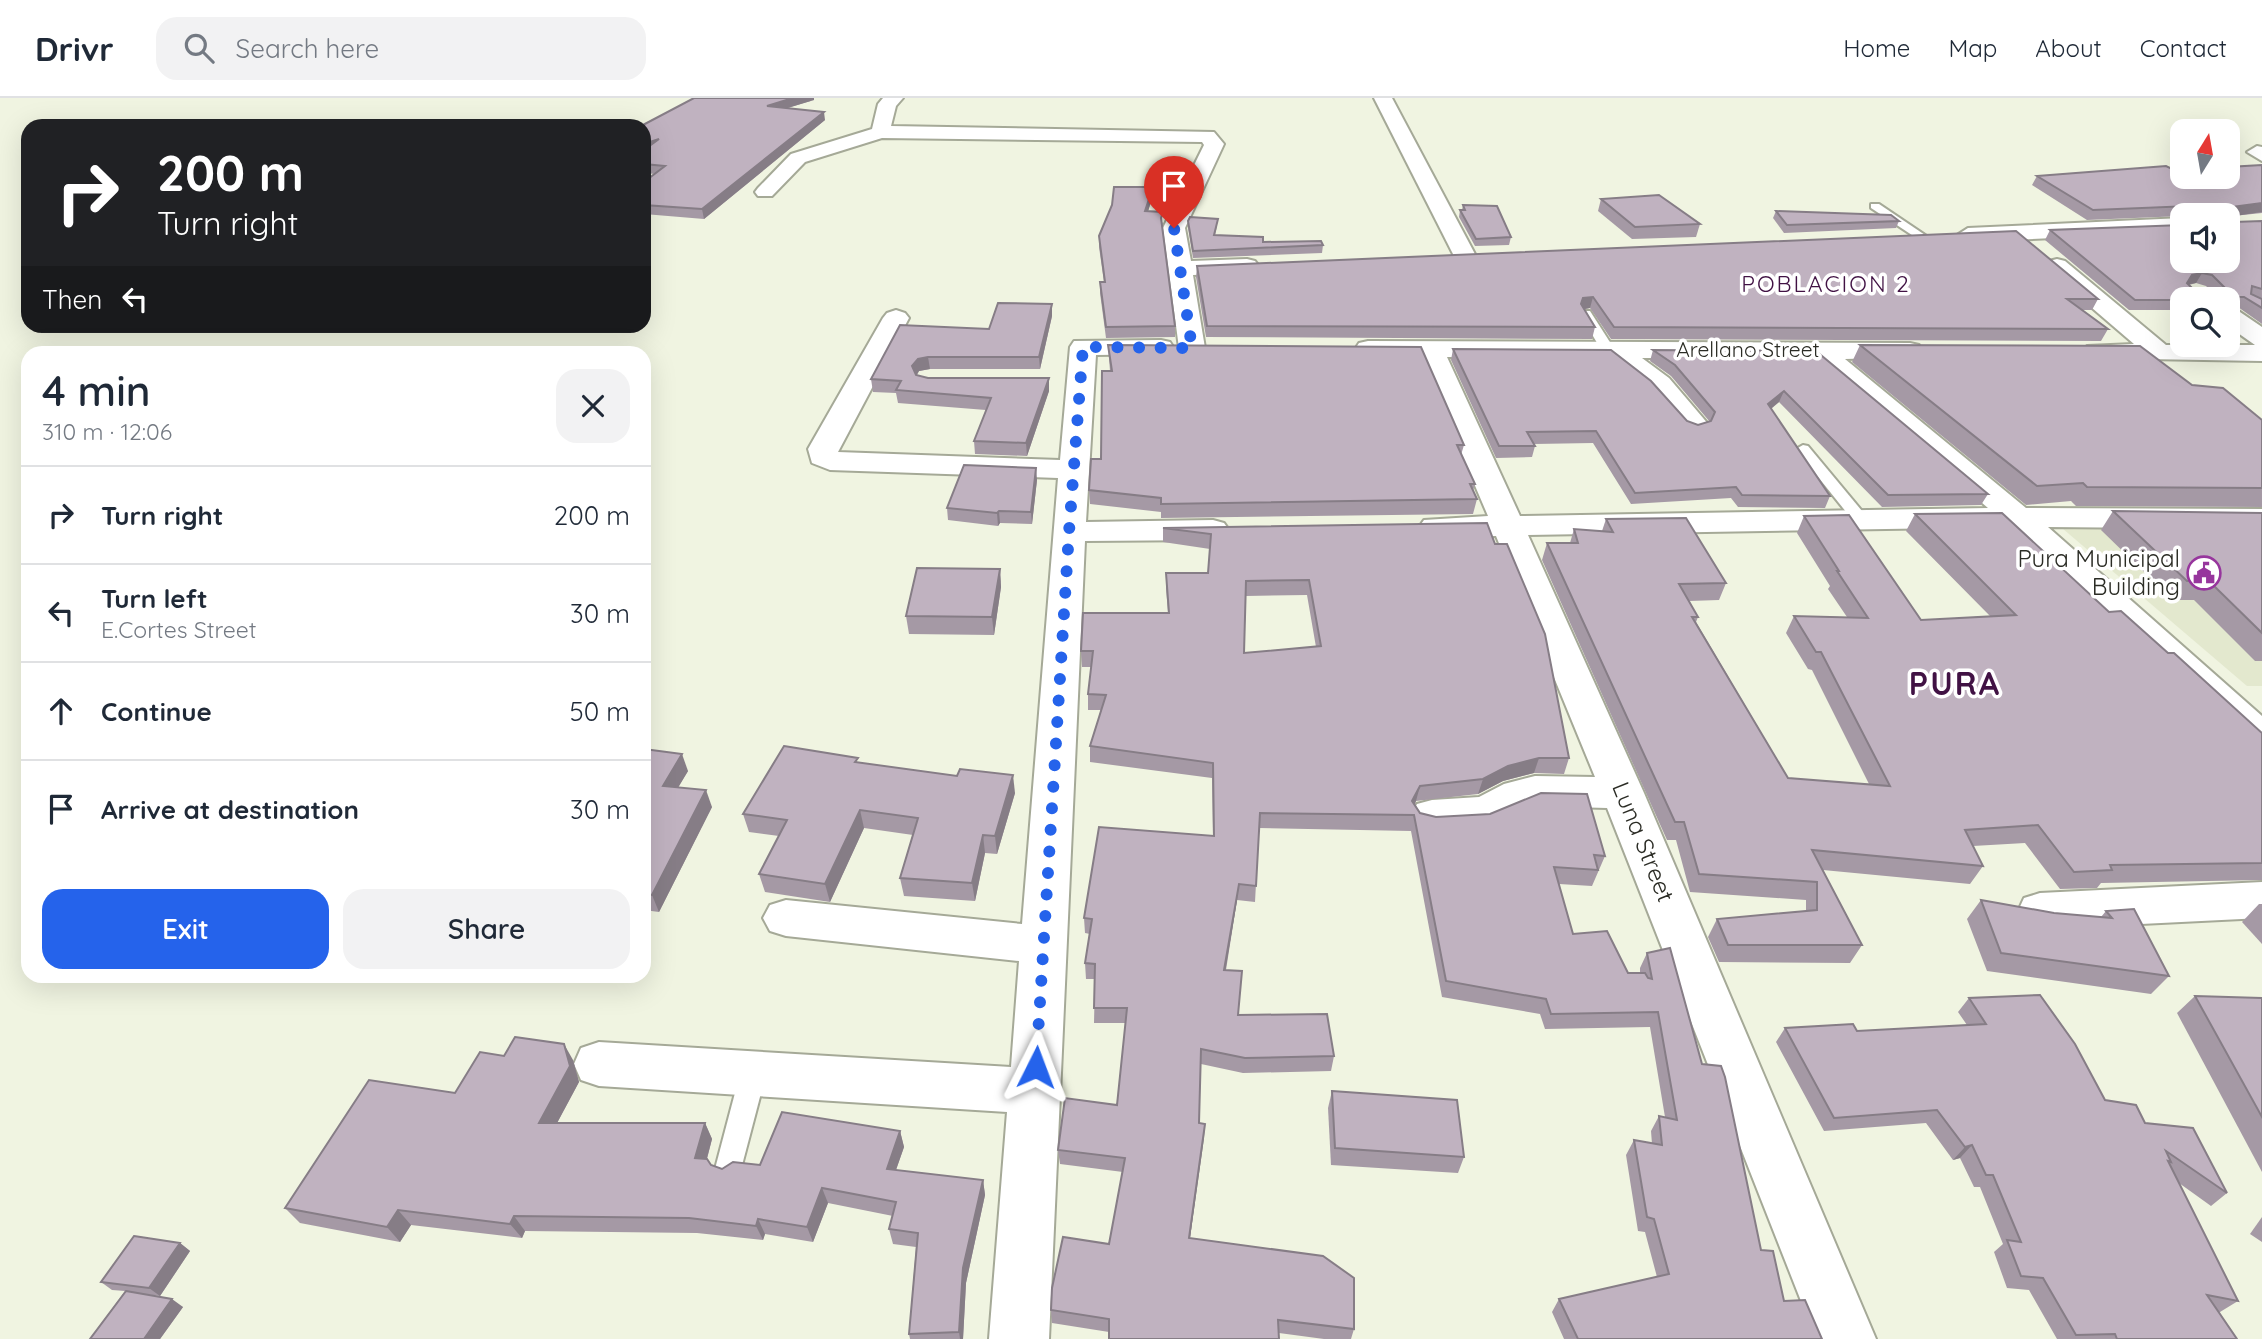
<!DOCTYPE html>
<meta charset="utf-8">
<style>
:root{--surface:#fff;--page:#f2f2f3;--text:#1f2937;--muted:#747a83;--line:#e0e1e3;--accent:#2563eb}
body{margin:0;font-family:Quicksand,sans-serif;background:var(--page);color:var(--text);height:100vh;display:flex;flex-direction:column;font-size:26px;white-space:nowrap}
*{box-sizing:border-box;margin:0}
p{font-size:23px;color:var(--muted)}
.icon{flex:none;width:38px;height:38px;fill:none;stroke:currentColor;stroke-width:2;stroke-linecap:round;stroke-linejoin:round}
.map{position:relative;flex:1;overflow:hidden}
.details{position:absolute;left:21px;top:248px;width:630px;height:637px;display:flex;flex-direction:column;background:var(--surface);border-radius:21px;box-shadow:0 7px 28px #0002}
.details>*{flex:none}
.banner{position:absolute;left:21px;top:21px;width:630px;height:214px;border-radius:21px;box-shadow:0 7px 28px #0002;background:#202124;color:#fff;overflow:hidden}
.needle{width:46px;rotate:11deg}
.buttons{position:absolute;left:2170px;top:21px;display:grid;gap:14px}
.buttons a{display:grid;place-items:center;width:70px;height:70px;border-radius:14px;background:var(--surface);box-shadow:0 7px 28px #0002;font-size:35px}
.pin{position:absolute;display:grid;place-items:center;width:60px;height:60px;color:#fff;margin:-72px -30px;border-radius:50% 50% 50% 0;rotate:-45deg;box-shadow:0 0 7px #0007}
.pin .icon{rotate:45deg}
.me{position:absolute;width:77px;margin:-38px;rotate:3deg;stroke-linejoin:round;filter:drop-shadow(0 0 5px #0008)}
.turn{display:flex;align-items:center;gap:24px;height:147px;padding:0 21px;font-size:32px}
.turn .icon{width:91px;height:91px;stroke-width:2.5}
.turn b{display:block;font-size:49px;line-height:60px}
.then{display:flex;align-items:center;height:66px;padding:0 21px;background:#0003;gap:14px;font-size:26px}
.round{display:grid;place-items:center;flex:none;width:74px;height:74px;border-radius:21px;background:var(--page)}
.headline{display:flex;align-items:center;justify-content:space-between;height:119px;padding:0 21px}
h1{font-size:42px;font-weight:600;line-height:52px}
.action{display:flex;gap:14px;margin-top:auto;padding:14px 21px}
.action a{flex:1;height:80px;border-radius:21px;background:var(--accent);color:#fff;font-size:28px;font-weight:600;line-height:80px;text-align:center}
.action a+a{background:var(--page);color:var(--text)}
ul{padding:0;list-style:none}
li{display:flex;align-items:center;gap:21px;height:98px;padding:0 21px;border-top:2px solid var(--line)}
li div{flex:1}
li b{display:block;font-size:26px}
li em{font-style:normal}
header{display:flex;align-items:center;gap:42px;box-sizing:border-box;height:98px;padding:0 35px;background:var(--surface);border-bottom:2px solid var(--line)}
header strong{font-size:33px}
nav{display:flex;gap:38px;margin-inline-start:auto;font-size:24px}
.search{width:490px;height:63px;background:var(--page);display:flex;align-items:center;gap:18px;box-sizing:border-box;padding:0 24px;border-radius:21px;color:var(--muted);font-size:26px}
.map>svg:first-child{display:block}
</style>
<header>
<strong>Drivr</strong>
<div class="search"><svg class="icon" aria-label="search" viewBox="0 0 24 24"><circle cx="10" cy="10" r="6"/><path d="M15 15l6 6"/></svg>Search here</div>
<nav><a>Home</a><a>Map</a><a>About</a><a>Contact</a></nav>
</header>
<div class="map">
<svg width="2262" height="1241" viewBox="0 0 2262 1241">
<rect width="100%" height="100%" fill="#f0f4e1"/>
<polygon fill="#e3e8ce" points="2262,429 2262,588 2247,588 2062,430"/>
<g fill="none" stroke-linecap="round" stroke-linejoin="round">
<defs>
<g id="lane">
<polygon points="1871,106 1879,106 1928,139 1918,141 1871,110"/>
<polygon points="1582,213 1590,213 1615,252 1613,255 1603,255 1580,216"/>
<polygon points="1803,347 1808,348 1867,419 1867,425 1855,425 1798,354 1796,351"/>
<polygon points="753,965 762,968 766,976 741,1071 737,1080 728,1084 719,1080 715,1071 740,976 744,968"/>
</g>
<g id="street">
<polygon points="883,0 903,0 896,8 891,28 1214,34 1224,46 1185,130 1191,163 1247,161 1255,163 1259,168 1255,173 1247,175 1193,177 1205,250 1201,256 1183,256 1179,250 1163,130 1204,47 1202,44 882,40 805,64 772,98 758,98 755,94 758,90 791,56 872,31 878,6"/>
<polygon points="1374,0 1392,0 1476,158 1473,163 1465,165 1454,158"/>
<polygon points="2257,48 2262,49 2262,63 2247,54"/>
<polygon points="2182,120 2182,134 1968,144 1957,137 1968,130"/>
<polygon points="2057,161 2065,163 2166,247 2255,247 2228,228 2228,210 2237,212 2262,229 2262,263 2087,260 2083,254 2087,248 2134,246 2049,173 2045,168 2049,163"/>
<polygon points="896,212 905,215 909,220 838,354 1060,362 1070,249 1074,243 1161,242 1170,244 1174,250 1170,256 1096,257 1086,424 1213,422 1224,425 1229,432 1224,439 1213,442 1085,443 1049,1241 989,1241 1007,1014 599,988 581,982 574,966 581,950 599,944 1011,969 1019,863 786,838 770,833 763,820 770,807 786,802 1022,826 1058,380 830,372 812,365 808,351 883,220 887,215"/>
<path d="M1368,243L1910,245L1919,247L1923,253L1919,259L1845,261L2026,410L2262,411V431L2048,429L2262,618V654L2248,650L2010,429L1528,437L1644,695L1876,1241H1816L1607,710L1535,708L1485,729L1432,732L1417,728L1411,717L1417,706L1432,702L1479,699L1504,686L1535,678L1595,679L1496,438L1435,439L1424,436L1419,429L1424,422L1488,418L1420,259L1359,257L1355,251L1359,245ZM1447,259L1609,260L1649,292L1685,333L1695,336L1705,333L1709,327L1669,280L1642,260H1813L1988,410L1520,418Z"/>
<polygon points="2262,784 2262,820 2040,831 2024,826 2018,813 2024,800 2040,795"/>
</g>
</defs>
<use href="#lane" stroke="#a5a997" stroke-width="4"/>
<use href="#street" stroke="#a5a997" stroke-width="4"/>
<use href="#lane" fill="#fff" fill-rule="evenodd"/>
<use href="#street" fill="#fff" fill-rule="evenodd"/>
</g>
<g fill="#a599a5" fill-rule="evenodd">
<polygon points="814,2 787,10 825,22 704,121 644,116 644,84 655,76 644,75 644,28"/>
<path d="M2262,67V115L2233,118L2234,124L2262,123V226L2238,209L2232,210V217L2237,222L2230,233H2228V201H2182V219L2174,212H2129L2045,142L2050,132L2182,163L2228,117H2182V118L2087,122L2032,87L2037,78ZM2196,185L2206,188L2211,193H2195L2189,187Z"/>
<polygon points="1152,100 1148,113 1163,125 1162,127 1175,228 1175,239 1106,240 1100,195 1100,184 1104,184 1099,149 1099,138"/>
<polygon points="1601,101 1700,126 1696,139 1632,141 1598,113"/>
<polygon points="1463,107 1511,139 1509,147 1475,148 1459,119 1460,112 1462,112"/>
<polygon points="1776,113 1899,123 1896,130 1784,135 1773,120"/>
<polygon points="1188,123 1217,128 1215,137 1263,144 1323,147 1322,155 1193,160 1188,130"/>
<polygon points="1197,168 2098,201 2092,212 2083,212 2108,231 2101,243 1611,241 1590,210 1584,211 1595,229 1592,241 1206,239 1196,179"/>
<polygon points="1052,218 1040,271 930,271 919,273 917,277 928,280 1049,280 1049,293 1027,358 975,356 974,343 986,312 898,305 896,295 873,294 871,281 989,231"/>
<polygon points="1108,247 1464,347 1461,357 1475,386 1473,393 1477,401 1473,416 1161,420 1161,414 1090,406 1089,392 1101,361 1110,273"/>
<polygon points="1860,247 2192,287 2262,322 2262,409 2076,408 2071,403 2026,407 1852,264"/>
<polygon points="1453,251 1698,327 1710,324 1671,278 1650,263 1653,252 1816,253 1988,396 1981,407 1882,409 1779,304 1771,311 1830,398 1825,410 1738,409 1731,400 1631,406 1593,345 1534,346 1535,348 1532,359 1496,360 1451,262"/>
<polygon points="1037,382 1032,426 1000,425 998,428 948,422 947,410"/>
<polygon points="2113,413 2262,415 2262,563 2255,563 2194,502 2173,502 2101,432"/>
<polygon points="1915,416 2109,514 2168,555 2262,635 2262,782 2101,785 2097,790 2060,791 2025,745 1973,748 1983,768 1970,786 1823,772 1862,847 1850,865 1719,864 1708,839 1717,821 1806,813 1806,802 1690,794 1676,742 1667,742 1542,462 1547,445 1570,445 1574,431 1602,433 1606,421 1726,485 1719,502 1689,503 1698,519 1696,524 1788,680 1869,686 1812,572 1808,571 1786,535 1794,518 1847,519 1828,491 1830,488 1797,435 1804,418 1921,522 1990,518 1906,433"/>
<path d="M1487,425L1569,660L1564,676L1534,675L1503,683L1478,696L1416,703L1415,706L1420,715L1605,758L1592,788L1559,786L1573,836L1628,875H1640V870L1647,855L1702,966L1761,1152L1784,1203L1822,1241H1564L1552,1214L1559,1201L1657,1179L1645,1134L1638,1133L1626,1057L1634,1042L1652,1046L1651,1033L1659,1018L1665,1019L1650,929L1545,931L1540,916L1442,899L1411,733L1259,730L1255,804L1237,802L1226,872L1238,917L1334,958L1331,973L1243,975L1201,966L1199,1025L1205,1026L1190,1140L1354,1231L1351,1241H1324L1279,1235L1109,1234L1052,1225L1051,1212L1109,1146L1123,1074L1060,1066L1058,1052L1117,1007L1126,925H1094L1095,881H1086L1085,865L1090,836L1085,835L1084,820L1213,738L1212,680L1090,664V648L1101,612H1088V596L1091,569H1082L1081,553L1168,515L1166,490V475H1208L1210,451L1163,444V430ZM1307,497L1316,549L1244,555L1246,498Z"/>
<polygon points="1000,471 1001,489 994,537 909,536 906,518"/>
<polygon points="644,651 688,673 678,689 712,709 659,814 644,812"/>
<polygon points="858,664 1015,695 997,756 985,755 975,803 904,798 900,780 913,737 864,730 830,804 765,794 759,776 779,738 749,734 743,716"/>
<polygon points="1981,802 2054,815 2101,819 2106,813 2169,878 2151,896 1987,873 1967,821"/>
<polygon points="2259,806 2262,806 2262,846 2242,824"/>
<polygon points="2195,898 2262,900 2262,1074 2177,915"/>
<polygon points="1969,900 2105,1002 2145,1025 2227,1095 2211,1108 2179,1085 2238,1203 2220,1214 2219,1214 2237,1241 2057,1241 2029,1192 2007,1190 1994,1154 2003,1146 1980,1089 1974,1089 1960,1060 1953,1062 1926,1025 1824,1033 1776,944 1785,930 1857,933 1967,927 1958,914"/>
<polygon points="504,958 573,962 579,984 557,1025 705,1025 712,1041 707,1061 711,1067 722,1071 760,1067 900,1033 904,1049 896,1072 983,1082 985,1097 966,1185 963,1241 910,1241 909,1236 916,1149 893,1146 889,1131 893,1118 828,1105 813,1144 765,1136 763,1142 697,1135 525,1133 522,1140 411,1127 400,1144 300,1125 285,1110 455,995"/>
<polygon points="1332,993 1464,1059 1458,1075 1331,1067 1328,1010"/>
<polygon points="2262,1119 2262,1144 2250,1136"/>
<polygon points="180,1145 190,1153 160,1198 136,1195 183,1209 160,1241 90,1241 125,1193 112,1192 101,1184"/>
</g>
<g fill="#867d86">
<polygon points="793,0 814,0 814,2 768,16 767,8"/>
<polygon points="824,14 825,22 704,121 702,111"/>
<polygon points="659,41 644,55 644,46"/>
<polygon points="1153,89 1152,100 1145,124 1145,113"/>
<polygon points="2262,105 2262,114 2228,119 2231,109"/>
<polygon points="2202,175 2196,185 2185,187 2192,177"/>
<polygon points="1593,199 1590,210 1580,212 1578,217 1583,200"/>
<polygon points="1052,206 1052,218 1040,271 1039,259"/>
<polygon points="928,259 930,271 919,273 914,281 912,268 918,261"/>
<polygon points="1049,280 1049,293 1027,358 1026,345"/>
<polygon points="1784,293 1779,304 1763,317 1768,306"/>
<polygon points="1036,370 1037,382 1032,426 1031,414"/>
<polygon points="999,413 1000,425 998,428 997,415"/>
<polygon points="1000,471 1001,489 994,537 992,519"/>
<polygon points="682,656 688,673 669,705 663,688"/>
<polygon points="1539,660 1534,675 1503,683 1478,696 1483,681 1508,668"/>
<polygon points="1013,677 1015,695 997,756 995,738"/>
<polygon points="1420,688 1416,703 1409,718 1412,703"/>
<polygon points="706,692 712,709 659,814 652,797"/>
<polygon points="860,712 864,730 830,804 825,786"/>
<polygon points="983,737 985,755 975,803 972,785"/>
<polygon points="1239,786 1237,802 1223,887 1224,872"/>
<polygon points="564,946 573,962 579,984 549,1040 539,1025"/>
<polygon points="705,1025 712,1041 703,1075 695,1060"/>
<polygon points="1205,1026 1204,1040 1188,1154 1189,1140"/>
<polygon points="900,1033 904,1049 891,1086 887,1071"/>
<polygon points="1972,1047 1960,1060 1953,1062 1965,1049"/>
<polygon points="983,1082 985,1097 966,1185 963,1241 960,1241 959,1234 963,1170"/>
<polygon points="822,1090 828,1105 813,1144 807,1129"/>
<polygon points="398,1112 411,1127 400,1144 387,1129"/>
<polygon points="514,1118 525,1133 522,1140 510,1126"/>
<polygon points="758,1121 765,1136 763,1142 756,1128"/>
<polygon points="180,1145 190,1153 160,1198 149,1190"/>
<polygon points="172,1201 183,1209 160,1241 144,1241"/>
</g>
<g fill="#c0b2c0" stroke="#867d86" stroke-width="2" fill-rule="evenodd">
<polygon points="694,0 793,0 767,8 824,14 702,111 644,107 644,84 665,68 644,66 644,52 659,41 644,46 644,28 641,28"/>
<path d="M2262,67V105L2231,109L2234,124L2262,123V191L2252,188L2251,196L2262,201V210L2244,199H2232V217L2237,222H2228V201H2182V203L2181,202H2135L2050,132L2182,127V163H2228V117H2189L2190,108L2093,112L2037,78L2166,68L2174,72H2182V79H2228V69ZM2202,175L2212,177L2225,190L2223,193H2195L2187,185L2192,177Z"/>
<polygon points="1114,89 1153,89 1145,113 1163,114 1161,120 1175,228 1106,229 1100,184 1105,184 1099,138 1112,107"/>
<polygon points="1659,97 1700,126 1635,129 1601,101"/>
<polygon points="1463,107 1497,108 1511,139 1476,141 1460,112 1465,112"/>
<polygon points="1776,113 1891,117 1899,123 1787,127"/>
<polygon points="1190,119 1218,121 1214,137 1263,139 1263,144 1321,143 1323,147 1193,153 1188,123"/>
<polygon points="2016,133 2098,201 2067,201 2108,231 1614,229 1593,199 1583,200 1581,206 1595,229 1207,228 1197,168"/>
<polygon points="998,205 1052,206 1039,259 928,259 918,261 912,268 916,277 928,280 1049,280 1026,345 974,343 991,300 896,292 901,283 871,281 900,227 989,231"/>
<polygon points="1108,247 1421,249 1464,347 1457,347 1475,386 1470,386 1477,401 1161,406 1161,400 1089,392 1091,361 1101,361 1102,273 1112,273"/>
<polygon points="1860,247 2140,248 2192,287 2223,290 2262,322 2262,390 2087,389 2083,385 2037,388"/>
<polygon points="1453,251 1611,252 1651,283 1687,323 1698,327 1711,323 1715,314 1675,267 1653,252 1816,253 1988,396 1888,397 1784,293 1768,306 1830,398 1742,397 1736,389 1635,395 1596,333 1527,334 1535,348 1499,348"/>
<polygon points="964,367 1036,370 1031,414 999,413 997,415 947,410"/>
<polygon points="2113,413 2262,415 2262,535 2208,482 2187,483"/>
<polygon points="2002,415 2109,514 2121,513 2168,555 2174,555 2262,635 2262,765 2110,767 2112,772 2074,774 2038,727 1965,732 1983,768 1812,752 1862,847 1728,847 1717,821 1817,812 1817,784 1699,776 1684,724 1675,724 1547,445 1578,445 1574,431 1613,434 1606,421 1686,420 1726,485 1679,486 1698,519 1692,519 1788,680 1890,688 1821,554 1816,554 1794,518 1868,520 1837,473 1839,473 1804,418 1849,417 1921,522 2016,517 1915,416"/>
<path d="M1487,425L1495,446H1507L1545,536L1569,660H1539L1508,668L1483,681L1420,688L1412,703L1420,715L1436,719L1490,716L1541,695L1587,696L1605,758L1594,757L1598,772L1554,769L1573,836L1607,833L1628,875H1645L1648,880L1652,881L1647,855L1670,850L1702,966L1721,968L1725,979L1761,1152L1773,1153L1784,1203L1805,1202L1822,1241H1578L1559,1201L1669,1176L1654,1121L1647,1119L1634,1042L1662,1047L1659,1018L1677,1022L1658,914L1551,916L1546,901L1446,883L1414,717L1260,715L1256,788L1239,786L1224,872L1242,873L1238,917L1327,916L1334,958L1245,960L1201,951L1199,1025L1205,1026L1189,1140L1323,1158L1354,1180V1231L1278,1222L1279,1241H1109V1221L1051,1212L1052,1190L1063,1139L1109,1146L1125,1060L1058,1052L1065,1000L1117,1007L1127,910H1094L1095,866L1085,865L1092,821L1084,820L1099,729L1214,738L1213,665L1090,648L1106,597L1088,596L1093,553H1081L1083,515H1169L1166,475H1208L1211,436L1163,430ZM1309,482L1321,548L1244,555L1246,483Z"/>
<polygon points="917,470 1000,471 992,519 906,518"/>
<polygon points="784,648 858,660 855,664 957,678 960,671 1013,677 995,738 983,737 972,785 900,780 918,720 860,712 825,786 759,776 787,722 743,716"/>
<polygon points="644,651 682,656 663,688 706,692 652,797 644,796"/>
<polygon points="1981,802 2054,815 2112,820 2106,813 2134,811 2169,878 2001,855"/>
<polygon points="2040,897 2075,946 2105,1002 2136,1007 2145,1025 2193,1030 2227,1095 2166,1053 2171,1064 2168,1063 2238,1203 2207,1197 2237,1241 2117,1241 2115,1236 2076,1237 2043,1180 2021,1178 2007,1142 2021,1144 1993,1077 1986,1077 1972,1047 1965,1049 1937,1012 1834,1020 1785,930 1853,926 1857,933 1986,926 1969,900"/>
<polygon points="2195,898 2262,900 2262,1019"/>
<polygon points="515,939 564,946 570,968 539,1025 705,1025 695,1060 707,1061 711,1067 722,1071 733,1064 760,1067 782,1014 900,1033 887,1071 983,1082 963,1170 959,1234 909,1236 918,1135 889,1131 896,1104 822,1090 807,1129 758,1121 756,1128 689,1120 514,1118 510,1126 398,1112 387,1129 285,1110 369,982 455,995 480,954 504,958"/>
<polygon points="1332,993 1457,1002 1464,1059 1335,1050"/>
<polygon points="134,1138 180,1145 149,1190 101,1184"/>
<polygon points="126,1193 172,1201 144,1241 90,1241"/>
</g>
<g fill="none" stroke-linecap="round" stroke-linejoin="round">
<polyline stroke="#2563eb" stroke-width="12" stroke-dasharray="0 21.6" points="1036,969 1069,434 1083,249 1192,250 1174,130"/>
</g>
<defs>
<symbol id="civic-ring" viewBox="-11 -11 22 22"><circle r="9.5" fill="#fff" stroke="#97369d" stroke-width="1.5"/><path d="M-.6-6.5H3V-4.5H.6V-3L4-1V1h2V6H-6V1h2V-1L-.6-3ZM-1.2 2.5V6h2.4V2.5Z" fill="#97369d"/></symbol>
</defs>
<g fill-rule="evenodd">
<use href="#civic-ring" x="2185" y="456" width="38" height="38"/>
</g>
<g text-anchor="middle" stroke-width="7" stroke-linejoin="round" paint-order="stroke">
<g font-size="21" fill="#2b2c25" stroke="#fff">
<text x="1748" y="259">Arellano Street</text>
</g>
<g font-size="23" letter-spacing="2" fill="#411244" stroke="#fff">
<text x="1826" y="194">POBLACION 2</text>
</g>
<g font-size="24" fill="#2b2c25" stroke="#fff" text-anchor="end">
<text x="2180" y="469">Pura Municipal<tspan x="2180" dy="28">Building</tspan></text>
</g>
<g font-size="24" fill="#2b2c25" stroke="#fff">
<text transform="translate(1643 744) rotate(68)" y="8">Luna Street</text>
</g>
<g font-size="32" font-weight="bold" letter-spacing="2" fill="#411244" stroke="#fff">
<text x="1955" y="597">PURA</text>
</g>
</g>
</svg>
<div class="buttons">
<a><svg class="needle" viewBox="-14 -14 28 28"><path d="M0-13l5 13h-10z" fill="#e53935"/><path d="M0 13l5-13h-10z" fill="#747a83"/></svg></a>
<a><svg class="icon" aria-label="sound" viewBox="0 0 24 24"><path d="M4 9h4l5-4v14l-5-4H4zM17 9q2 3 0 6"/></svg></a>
<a><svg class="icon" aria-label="search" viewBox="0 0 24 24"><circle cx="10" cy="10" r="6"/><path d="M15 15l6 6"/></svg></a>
</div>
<div class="pin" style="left:1174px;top:130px;background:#d93025"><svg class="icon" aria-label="arrive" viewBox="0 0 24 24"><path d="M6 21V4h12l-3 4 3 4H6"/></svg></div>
<svg class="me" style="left:1036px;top:969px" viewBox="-20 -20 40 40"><path d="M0-17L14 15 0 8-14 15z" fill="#2563eb" stroke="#fff" stroke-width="4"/></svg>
<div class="banner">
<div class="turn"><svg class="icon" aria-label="right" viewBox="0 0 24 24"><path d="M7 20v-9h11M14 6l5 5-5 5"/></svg><div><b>200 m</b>Turn right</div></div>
<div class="then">Then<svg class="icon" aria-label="left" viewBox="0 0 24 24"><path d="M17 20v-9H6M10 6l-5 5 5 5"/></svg></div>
</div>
<section class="details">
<div class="headline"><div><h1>4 min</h1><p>310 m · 12:06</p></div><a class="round"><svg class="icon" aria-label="close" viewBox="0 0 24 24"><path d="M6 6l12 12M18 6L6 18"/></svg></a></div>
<ul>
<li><svg class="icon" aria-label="right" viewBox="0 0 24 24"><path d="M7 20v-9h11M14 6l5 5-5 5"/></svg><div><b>Turn right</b></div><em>200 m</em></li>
<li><svg class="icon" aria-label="left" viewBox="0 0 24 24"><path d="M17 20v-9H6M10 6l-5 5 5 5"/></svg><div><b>Turn left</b><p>E.Cortes Street</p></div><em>30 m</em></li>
<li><svg class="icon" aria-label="ahead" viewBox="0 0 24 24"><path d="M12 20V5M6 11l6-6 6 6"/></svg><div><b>Continue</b></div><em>50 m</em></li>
<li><svg class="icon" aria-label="arrive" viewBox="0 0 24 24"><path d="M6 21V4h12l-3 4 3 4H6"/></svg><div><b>Arrive at destination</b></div><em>30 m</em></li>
</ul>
<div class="action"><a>Exit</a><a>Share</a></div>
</section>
</div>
